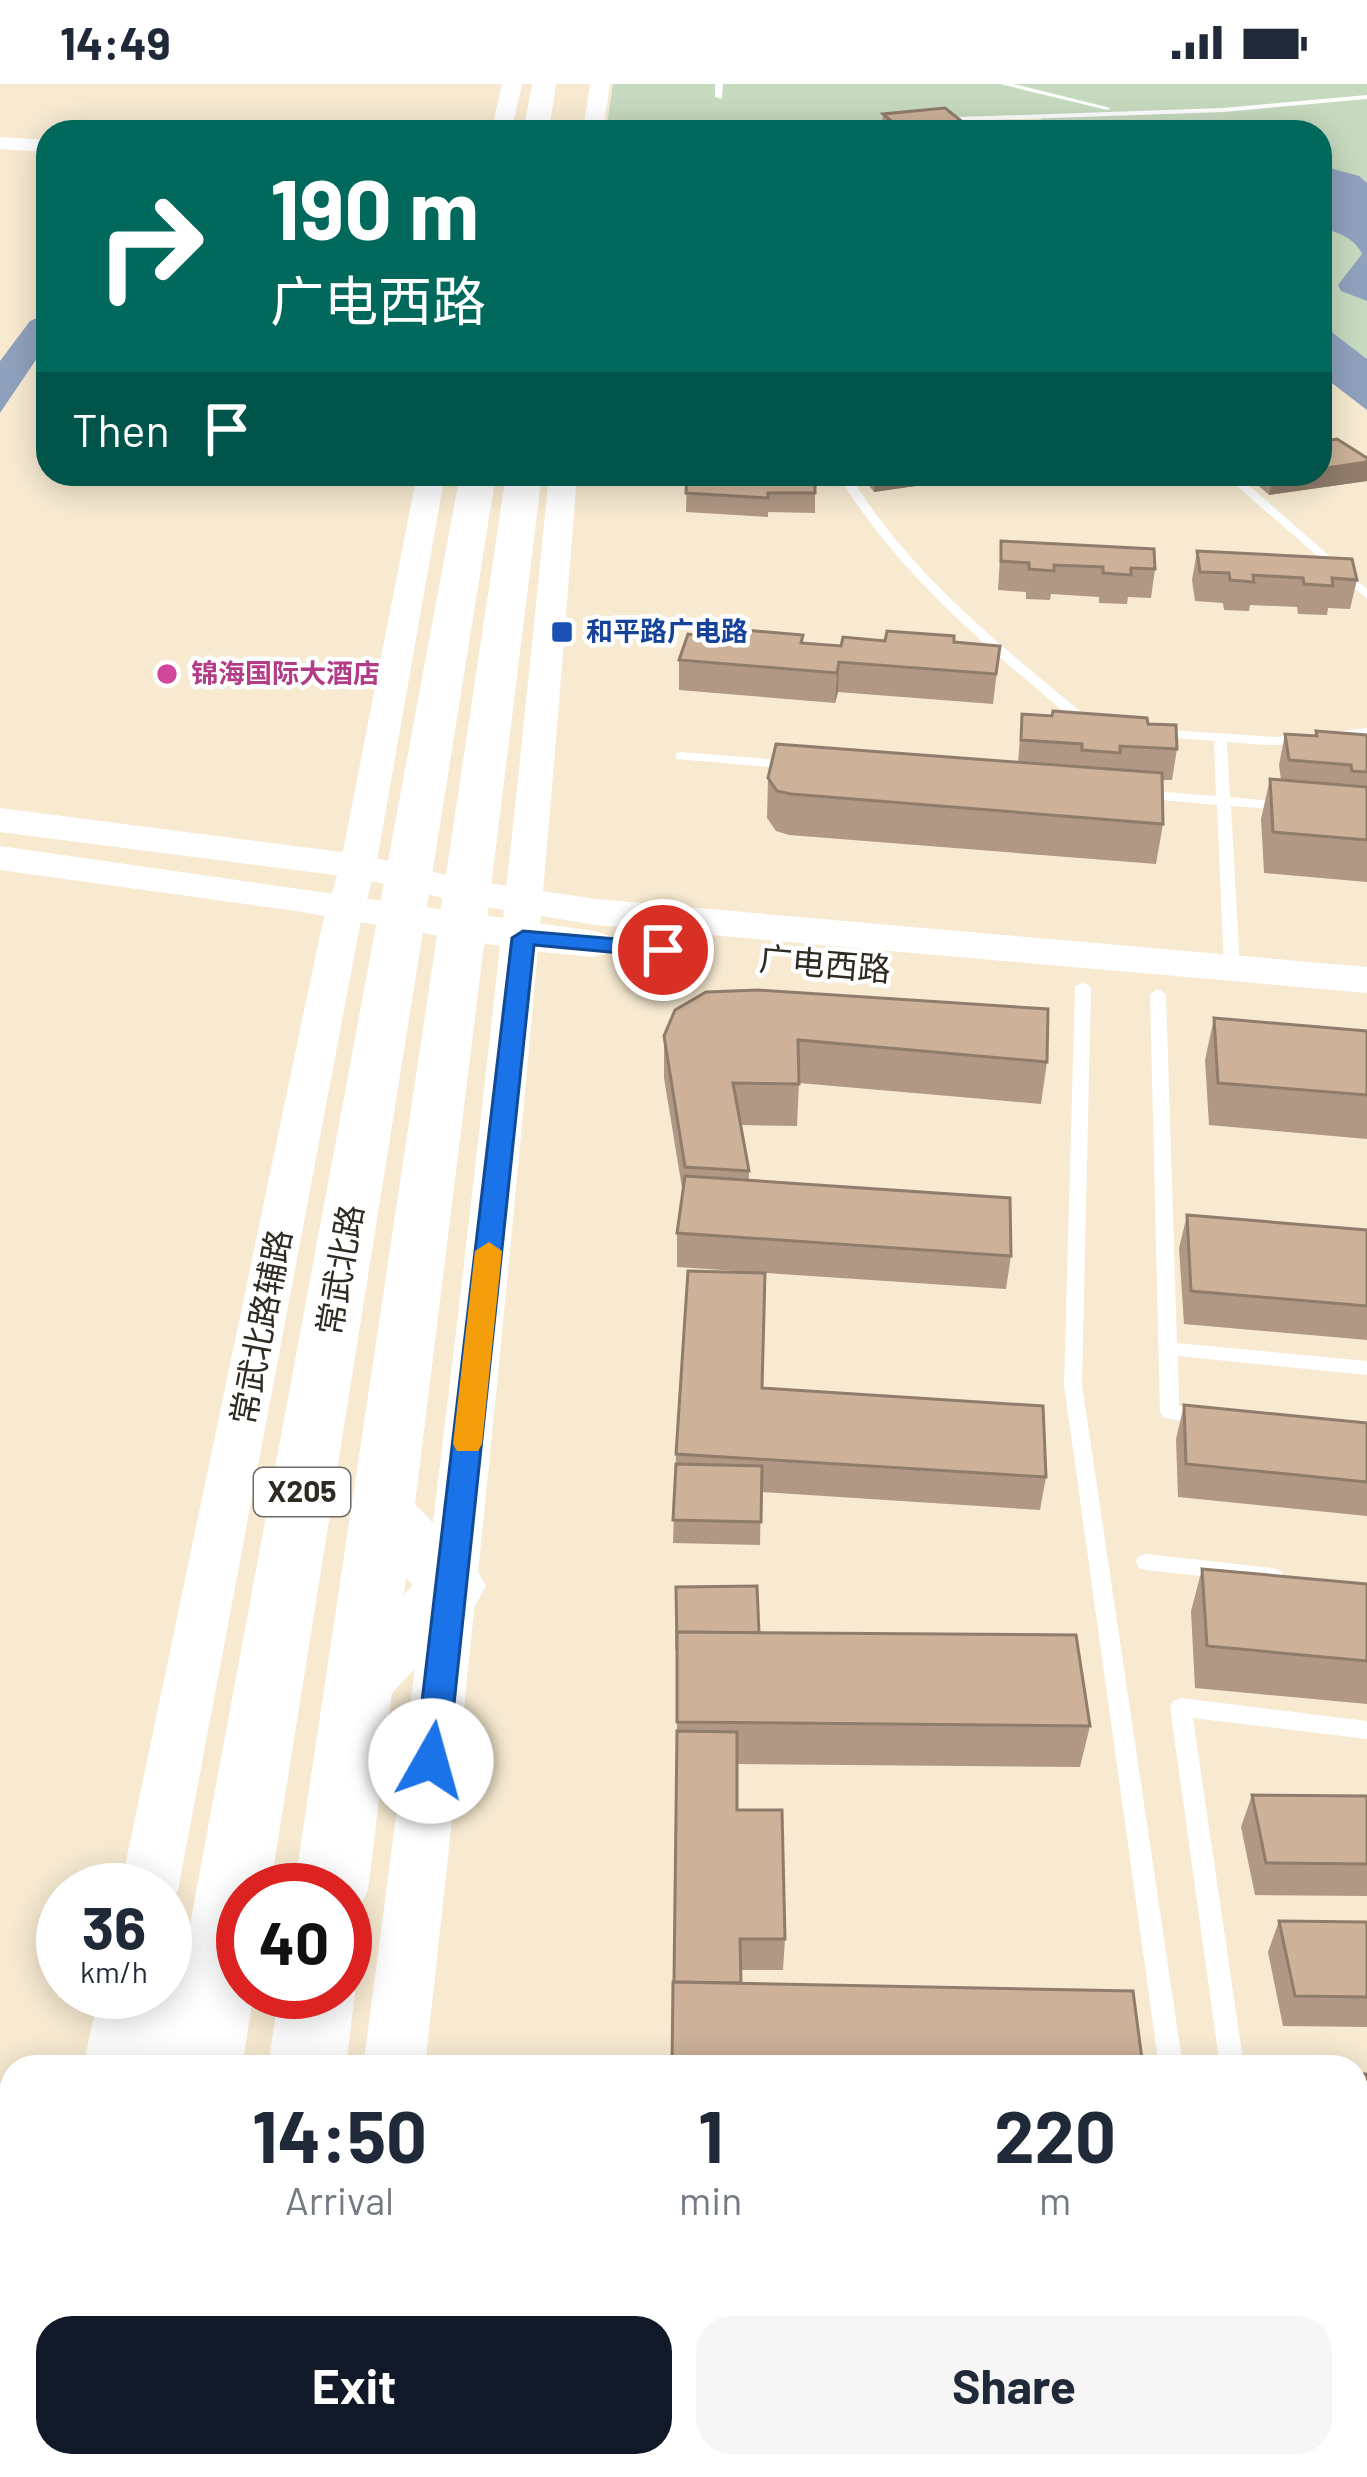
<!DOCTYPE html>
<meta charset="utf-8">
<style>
:root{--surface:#fff;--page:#f6f6f7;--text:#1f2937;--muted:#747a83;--accent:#111827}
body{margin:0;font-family:Barlow,"Noto Sans SC",sans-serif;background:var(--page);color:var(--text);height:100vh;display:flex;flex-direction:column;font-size:45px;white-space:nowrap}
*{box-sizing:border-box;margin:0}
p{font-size:39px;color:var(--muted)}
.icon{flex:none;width:66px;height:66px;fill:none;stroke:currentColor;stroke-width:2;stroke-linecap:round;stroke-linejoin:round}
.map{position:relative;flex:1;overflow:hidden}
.drawer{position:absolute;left:0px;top:1971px;width:1368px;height:423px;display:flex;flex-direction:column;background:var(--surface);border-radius:36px 36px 0 0;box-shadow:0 6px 30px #0003}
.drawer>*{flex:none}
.top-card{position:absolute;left:36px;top:36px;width:1296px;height:366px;border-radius:36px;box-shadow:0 6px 30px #0003;background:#00695c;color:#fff;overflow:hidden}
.speed{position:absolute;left:36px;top:1779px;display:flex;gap:24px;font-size:60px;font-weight:700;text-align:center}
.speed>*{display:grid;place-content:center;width:156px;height:156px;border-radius:50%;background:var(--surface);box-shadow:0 6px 30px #0003;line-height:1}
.speed small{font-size:30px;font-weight:400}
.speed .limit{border:18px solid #d22;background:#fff;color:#111}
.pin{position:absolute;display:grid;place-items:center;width:102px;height:102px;color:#fff;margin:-51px;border:6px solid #fff;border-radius:50%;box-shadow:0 3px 12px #0007}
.me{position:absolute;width:132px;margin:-66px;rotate:7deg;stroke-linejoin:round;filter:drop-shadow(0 0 9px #0008)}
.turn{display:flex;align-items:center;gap:42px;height:252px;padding:0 36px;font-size:54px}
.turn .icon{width:156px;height:156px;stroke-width:2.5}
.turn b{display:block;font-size:84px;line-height:102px}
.then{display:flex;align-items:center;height:114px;padding:0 36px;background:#0003;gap:24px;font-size:45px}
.eta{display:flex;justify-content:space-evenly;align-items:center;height:204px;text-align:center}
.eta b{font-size:72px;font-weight:700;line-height:84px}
.cta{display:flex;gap:24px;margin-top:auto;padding:24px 36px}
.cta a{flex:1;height:138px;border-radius:36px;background:var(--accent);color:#fff;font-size:48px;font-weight:700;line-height:138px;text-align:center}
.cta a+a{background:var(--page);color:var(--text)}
.status{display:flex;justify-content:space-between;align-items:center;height:84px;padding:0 60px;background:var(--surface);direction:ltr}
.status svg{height:33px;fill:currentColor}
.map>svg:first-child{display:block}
</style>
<div class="status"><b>14:49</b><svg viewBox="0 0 49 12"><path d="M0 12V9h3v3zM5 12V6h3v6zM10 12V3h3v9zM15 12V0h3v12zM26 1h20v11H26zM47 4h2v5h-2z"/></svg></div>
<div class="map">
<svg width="1367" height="2393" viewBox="0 0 1367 2393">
<rect width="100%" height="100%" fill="#f7ead1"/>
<polygon fill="#c6dabf" points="613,0 1367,0 1367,275 1320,239 1320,48 1059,48 1035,31 901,34 838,48 606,48"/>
<g fill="#90a1be">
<path d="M1326,83L1359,92L1367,99V217L1341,207L1338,201L1362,170C1355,154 1336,147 1320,144V85Z"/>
<polygon points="48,229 48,258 0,329 0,277 30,237"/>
<polygon points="1320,239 1367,275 1367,326 1320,290"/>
</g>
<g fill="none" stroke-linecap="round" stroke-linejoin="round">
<g fill="#fff" fill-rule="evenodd">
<polygon points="715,0 723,0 722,15 715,13"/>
<polygon points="1000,0 1014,0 1111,24 1107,26"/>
<polygon points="1367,11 1367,15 1223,28 935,38 931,36 935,34 1223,24"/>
<polygon points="901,35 904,39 859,48 843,48"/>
<path d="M837,390H849C908,487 994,556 1081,628L1098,634V640L1071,634C983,559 899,491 837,390Z"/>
<polygon points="1223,390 1236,390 1367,505 1367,515"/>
<polygon points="1367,644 1367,652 1334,656 1327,652 1334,648"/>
<path d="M1154,645L1274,653L1306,650L1313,654C1288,665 1255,660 1227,658L1230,713L1284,718L1291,722L1284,726L1231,722L1240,885L1237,888H1227L1224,885L1217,721L1139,714L1132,710L1139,706L1216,712L1214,657L1149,652V646Z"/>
<polygon points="681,668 794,677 801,681 794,685 676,675 676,669"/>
<polygon points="1083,898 1091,903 1082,1301 1183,1983 1159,1983 1064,1301 1075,903"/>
<path d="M1158,905L1166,910L1177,1259L1367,1277V1291L1178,1272L1179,1322L1210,1326L1213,1331L1210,1336C1196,1340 1177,1337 1163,1333L1160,1328L1150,910Z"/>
<polygon points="1146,1470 1273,1484 1280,1486 1283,1492 1280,1498 1273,1500 1146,1486 1139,1484 1136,1478 1139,1472"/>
<polygon points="1181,1614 1367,1637 1367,1655 1193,1634 1244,1983 1220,1983 1170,1623 1173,1617"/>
</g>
<g fill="#fff" fill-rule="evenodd">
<rect x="0" y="1998" width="12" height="48"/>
<polygon points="1269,2382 1325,2382 1327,2393 1271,2393"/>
</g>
<g fill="#fff" fill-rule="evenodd">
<polygon points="502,0 522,0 511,48 491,48"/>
<polygon points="590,0 610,0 603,48 583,48"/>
<polygon points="0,53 48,56 48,68 0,65"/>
<polygon points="417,390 445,390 376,782 360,841 178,1806 165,1826 165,1806 120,1806 322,841 340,782"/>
<path d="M549,390H577C537,922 484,1453 425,1983H363C434,1453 497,922 549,390Z"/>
<polygon points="99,1908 159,1908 145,1983 83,1983"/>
<polygon points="12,2355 12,2382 67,2382 65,2393 0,2393 0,2374"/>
<polygon points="316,2382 386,2382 385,2393 315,2393"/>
</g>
<g fill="#fff" fill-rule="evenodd">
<polygon points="0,724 358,770 468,796 596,815 1367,883 1367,909 596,841 468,820 358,794 0,748"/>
<polygon points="0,762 593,847 608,851 614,860 608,869 593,873 523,866 296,827 0,786"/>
</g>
<g fill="#fff" fill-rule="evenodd">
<polygon points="532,0 556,0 549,48 523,48"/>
<polygon points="460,390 496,390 270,1806 243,1806 243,1908 254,1908 242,1983 98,1983 109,1957 149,1908 165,1908 165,1888 186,1862"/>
<path d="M506,390H542L415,1420L476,1484L486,1502L476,1520L392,1609L368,1806L357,1829L345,1834V1806H294ZM406,1494L413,1501L404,1510Z"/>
<polygon points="345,1885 355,1908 346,1983 268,1983 279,1908 345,1908"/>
<polygon points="90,2382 178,2382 177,2393 87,2393"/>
<polygon points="209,2382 297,2382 296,2393 206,2393"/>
</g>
</g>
<g fill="#b09884">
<polygon points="883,30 975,48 881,48"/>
<polygon points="1367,374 1367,397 1269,411 1251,395 1252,390 1320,390"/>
<polygon points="860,390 977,390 977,393 874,408"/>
<polygon points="687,391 791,392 815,409 815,429 768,428 768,433 686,428"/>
<polygon points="1001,457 1155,485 1151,514 1128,513 1127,520 1099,519 1099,513 1051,510 1050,516 1026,515 1026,508 998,506"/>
<polygon points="1197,467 1357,496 1350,525 1328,524 1327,531 1298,530 1297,523 1250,521 1249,527 1224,526 1223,519 1195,517 1192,496"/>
<polygon points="803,551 803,559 841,562 954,558 1000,562 993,620 838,608 835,619 679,606 679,576 730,554"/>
<polygon points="1022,630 1148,640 1177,665 1172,696 1162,696 1163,740 1156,780 789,751 776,747 767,734 768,694 1018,679"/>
<polygon points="1316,647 1367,651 1367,798 1264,789 1261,735 1270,695 1281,696 1279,681 1285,650 1315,652"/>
<polygon points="675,926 1047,978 1041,1020 799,999 797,1042 741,1041 749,1087 749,1096 1011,1172 1006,1205 677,1183 677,1149 683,1110 664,994 664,952"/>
<polygon points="1214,934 1367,947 1367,1055 1209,1041 1205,976"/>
<polygon points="1187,1131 1367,1146 1367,1256 1184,1240 1179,1164"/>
<polygon points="762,1304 1046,1393 1040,1426 761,1408 760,1461 673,1459 676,1370"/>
<polygon points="1184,1321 1367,1339 1367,1432 1178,1413 1176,1355"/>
<polygon points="1202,1485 1367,1500 1367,1620 1195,1604 1191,1527"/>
<polygon points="676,1503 759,1549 1090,1642 1080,1683 737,1680 737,1726 785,1855 783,1886 741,1886 672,1983 677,1647"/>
<polygon points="1252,1711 1367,1712 1367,1812 1255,1811 1241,1743"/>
<polygon points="1279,1837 1367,1838 1367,1943 1283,1942 1268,1868"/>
<rect x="1356" y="1990" width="11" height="112"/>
<rect x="1356" y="2163" width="11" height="120"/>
</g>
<g fill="#907c6b">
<polygon points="1367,378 1367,397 1269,411 1273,392 1320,390 1320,385"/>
<polygon points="875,390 977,390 977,393 874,408"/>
<polygon points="839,578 838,608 835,619 837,589"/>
</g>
<g fill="#cdb199" stroke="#907c6b" stroke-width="3">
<polygon points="945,24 975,48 896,48 903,47 883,30"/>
<polygon points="1337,355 1367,374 1367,378 1320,385 1320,358"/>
<polygon points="791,390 791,392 815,392 815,409 768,409 768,414 686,409 687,391"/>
<polygon points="1001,457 1154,465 1155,485 1131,484 1131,491 1103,489 1103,483 1054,481 1054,487 1029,485 1029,479 1001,477"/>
<polygon points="1197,467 1352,475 1357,496 1332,494 1333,502 1304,500 1303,494 1253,491 1254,498 1230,496 1229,489 1200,488"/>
<polygon points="733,545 803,551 801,559 841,562 843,553 885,557 887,547 954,552 954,558 1000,562 996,590 839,578 837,589 679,576 688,550 730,554"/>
<polygon points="1053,627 1147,634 1148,640 1176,641 1177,665 1120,662 1120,669 1082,666 1082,660 1021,656 1022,630 1052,632"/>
<polygon points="1316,647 1367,651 1367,688 1352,687 1351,681 1289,676 1285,650 1317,652"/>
<polygon points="776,660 1162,689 1163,740 791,710 777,707 768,694"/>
<polygon points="1270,695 1367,703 1367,756 1273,748"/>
<polygon points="758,906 1048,925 1047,978 798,956 799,1000 733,999 749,1087 685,1083 664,952 675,926 706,908"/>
<polygon points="1214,934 1367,947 1367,1011 1218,999"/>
<polygon points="685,1092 1010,1114 1011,1172 677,1149"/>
<polygon points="1187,1131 1367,1146 1367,1222 1191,1207"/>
<polygon points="688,1187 765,1189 762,1304 1043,1322 1046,1393 676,1370"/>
<polygon points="1184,1321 1367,1339 1367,1398 1186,1380"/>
<polygon points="676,1380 762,1382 761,1438 673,1436"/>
<polygon points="1202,1485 1367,1500 1367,1577 1207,1562"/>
<polygon points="757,1502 759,1549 677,1548 677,1566 676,1503"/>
<polygon points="677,1548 1076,1551 1090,1642 677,1638"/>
<polygon points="677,1647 737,1648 737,1726 782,1726 785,1855 740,1855 741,1899 674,1898"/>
<polygon points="1252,1711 1367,1712 1367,1780 1266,1779"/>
<polygon points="1279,1837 1367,1838 1367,1913 1295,1912"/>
<polygon points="673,1898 1133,1907 1143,1983 672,1983"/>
<rect x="1356" y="1990" width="11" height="83"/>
<polygon points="1356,2163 1367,2163 1367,2257 1364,2257 1356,2219"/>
<polygon points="687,2382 1102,2382 1103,2393 687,2393"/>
</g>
<polygon fill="#1a73e8" stroke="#114b97" stroke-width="3" points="523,847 663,859 675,866 663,873 534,861 448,1677 443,1687 431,1691 420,1687 415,1677 512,854"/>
<polygon fill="#f59e0b" points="489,1158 502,1167 482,1360 478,1367 457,1367 453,1360 475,1167"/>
<rect fill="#1a4fb4" stroke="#fff" stroke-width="4.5" x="550" y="536" width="24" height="24" rx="6"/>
<circle fill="#d1479c" stroke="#fff" stroke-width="4.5" cx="167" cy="590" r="12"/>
<g text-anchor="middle" stroke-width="9" stroke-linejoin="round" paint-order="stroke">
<g font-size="27" font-weight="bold" fill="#164399" stroke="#fff" text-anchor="start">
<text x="586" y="557">和平路广电路</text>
</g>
<g font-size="27" font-weight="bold" fill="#b23c85" stroke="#fff" text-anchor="start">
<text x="191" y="599">锦海国际大酒店</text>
</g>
<rect fill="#fff" stroke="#6e6b64" stroke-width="3" x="254" y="1384" width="96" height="48" rx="9"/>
<g font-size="30" font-weight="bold" fill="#302b22">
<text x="302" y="1418">X205</text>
</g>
<g font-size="33" fill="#302b22" stroke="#fff">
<text transform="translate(825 880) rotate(5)" y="12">广电西路</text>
<text transform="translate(340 1186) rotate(-80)" y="12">常武北路</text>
<text transform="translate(261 1243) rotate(-79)" y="12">常武北路辅路</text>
</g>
</g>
</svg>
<div class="speed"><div>36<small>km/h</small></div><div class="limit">40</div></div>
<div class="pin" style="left:663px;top:866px;background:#d93025"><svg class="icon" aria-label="arrive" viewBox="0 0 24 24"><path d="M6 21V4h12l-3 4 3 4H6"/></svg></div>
<svg class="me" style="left:431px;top:1677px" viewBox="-20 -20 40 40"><circle r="19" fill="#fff"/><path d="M0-13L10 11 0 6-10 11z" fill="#1a73e8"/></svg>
<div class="top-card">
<div class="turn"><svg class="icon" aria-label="right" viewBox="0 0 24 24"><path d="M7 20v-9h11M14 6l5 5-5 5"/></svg><div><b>190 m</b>广电西路</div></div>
<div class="then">Then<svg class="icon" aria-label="arrive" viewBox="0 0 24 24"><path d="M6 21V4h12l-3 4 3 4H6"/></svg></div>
</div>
<section class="drawer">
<div class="eta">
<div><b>14:50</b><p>Arrival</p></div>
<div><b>1</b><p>min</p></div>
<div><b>220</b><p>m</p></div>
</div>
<div class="cta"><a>Exit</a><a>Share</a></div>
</section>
</div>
